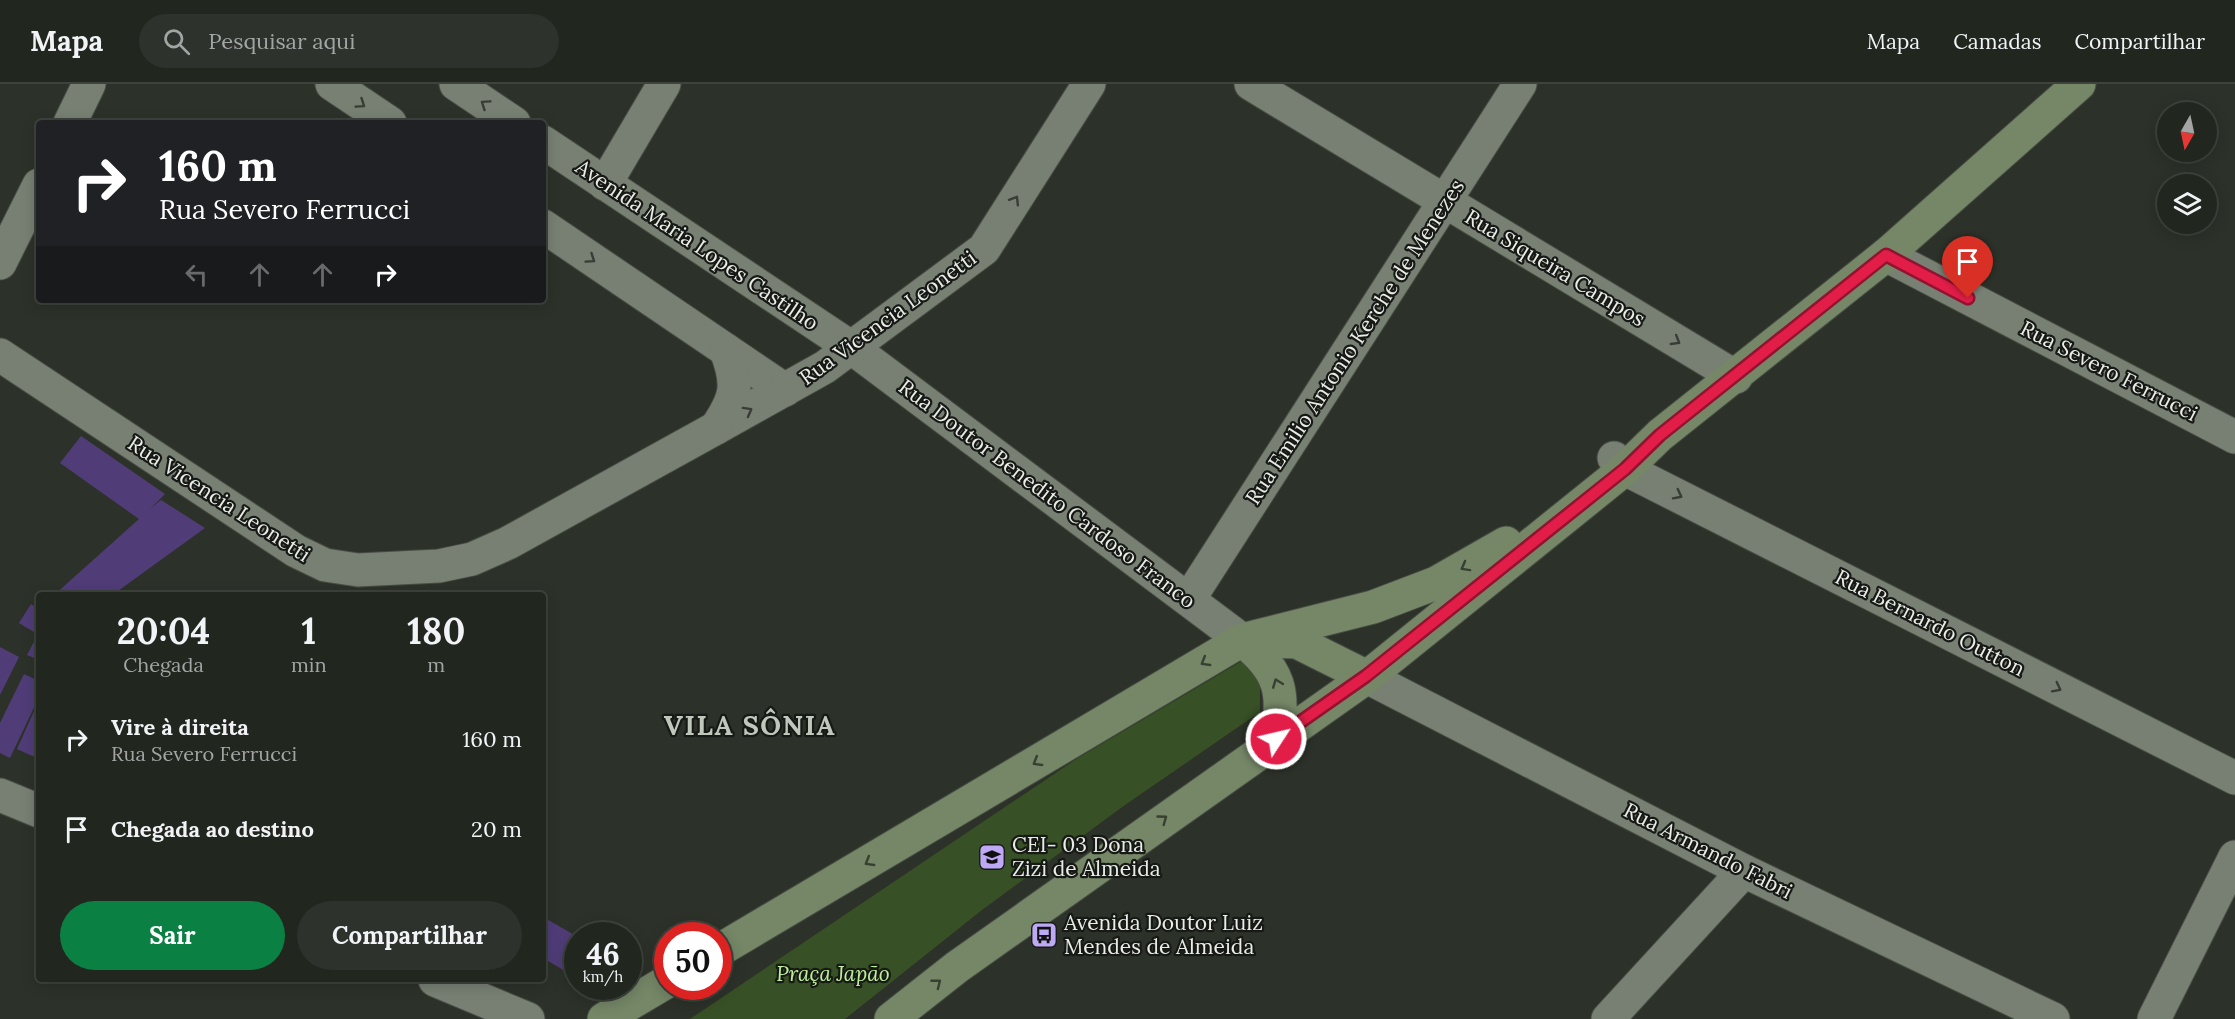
<!DOCTYPE html>
<html lang="pt">
<meta charset="utf-8">
<style>
:root{--surface:#21261f;--page:#2d322c;--text:#f1f3f6;--muted:#a2a5a4;--line:#3e433d;--accent:#0b8043}
body{margin:0;font-family:Lora,serif;background:var(--page);color:var(--text);height:100vh;display:flex;flex-direction:column;font-size:22px;white-space:nowrap}
*{box-sizing:border-box;margin:0}
p{font-size:20px;color:var(--muted)}
.icon{flex:none;width:33px;height:33px;fill:none;stroke:currentColor;stroke-width:2;stroke-linecap:round;stroke-linejoin:round}
.map{position:relative;flex:1;overflow:hidden}
.details{position:absolute;left:36px;top:508px;width:510px;height:390px;display:flex;flex-direction:column;background:var(--surface);border-radius:6px;box-shadow:0 3px 15px #0003,0 0 0 2px var(--line)}
.details>*{flex:none}
.hud{position:absolute;left:36px;top:36px;width:510px;height:183px;border-radius:6px;box-shadow:0 3px 15px #0003,0 0 0 2px var(--line);background:#202124;color:#fff;overflow:hidden}
.needle{width:39px;rotate:189deg}
.buttons{position:absolute;left:2157px;top:18px;display:grid;gap:12px}
.buttons a{display:grid;place-items:center;width:60px;height:60px;border-radius:50%;background:var(--surface);box-shadow:0 3px 15px #0003,0 0 0 2px var(--line);font-size:30px}
.speed{position:absolute;left:564px;top:838px;display:flex;gap:12px;font-size:30px;font-weight:700;text-align:center}
.speed>*{display:grid;place-content:center;width:78px;height:78px;border-radius:50%;background:var(--surface);box-shadow:0 3px 15px #0003,0 0 0 2px var(--line);line-height:1}
.speed small{font-size:15px;font-weight:400}
.speed .limit{border:9px solid #d22;background:#fff;color:#111}
.pin{position:absolute;display:grid;place-items:center;width:51px;height:51px;color:#fff;margin:-62px -26px;border-radius:50% 50% 50% 0;rotate:-45deg;box-shadow:0 0 6px #0007}
.pin .icon{rotate:45deg}
.me{position:absolute;width:66px;margin:-33px;rotate:55deg;stroke-linejoin:round;filter:drop-shadow(0 0 4px #0008)}
.turn{display:flex;align-items:center;gap:21px;height:126px;padding:0 24px;font-size:27px}
.turn .icon{width:78px;height:78px;stroke-width:2.5}
.turn b{display:block;font-size:42px;line-height:51px}
.lanes{display:flex;align-items:center;height:57px;padding:0 24px;background:#0003;justify-content:center;gap:30px;direction:ltr}
.lanes .off{opacity:.35}
.eta{display:flex;justify-content:space-evenly;align-items:center;height:102px;text-align:center}
.eta b{font-size:36px;font-weight:700;line-height:42px}
.action{display:flex;gap:12px;margin-top:auto;padding:12px 24px}
.action a{flex:1;height:69px;border-radius:36px;background:var(--accent);color:#fff;font-size:24px;font-weight:700;line-height:69px;text-align:center}
.action a+a{background:var(--page);color:var(--text)}
ul{padding:0;list-style:none}
li{display:flex;align-items:center;gap:18px;height:90px;padding:0 24px}
li div{flex:1}
li b{display:block;font-size:22px}
li em{font-style:normal}
header{display:flex;align-items:center;gap:36px;box-sizing:border-box;height:84px;padding:0 30px;background:var(--surface);border-bottom:2px solid var(--line)}
header strong{font-size:28px}
nav{display:flex;gap:33px;margin-inline-start:auto;font-size:21px}
.search{width:420px;height:54px;background:var(--page);display:flex;align-items:center;gap:15px;box-sizing:border-box;padding:0 21px;border-radius:33px;color:var(--muted);font-size:22px}
.map>svg:first-child{display:block}
</style>
<header>
<strong>Mapa</strong>
<div class="search"><svg class="icon" aria-label="search" viewBox="0 0 24 24"><circle cx="10" cy="10" r="6"/><path d="M15 15l6 6"/></svg>Pesquisar aqui</div>
<nav><a>Mapa</a><a>Camadas</a><a>Compartilhar</a></nav>
</header>
<div class="map">
<svg width="2235" height="935" viewBox="0 0 2235 935">
<rect width="100%" height="100%" fill="#2c3229"/>
<polygon fill="#385025" points="1247,574 1260,592 1260,628 1125,721 982,826 845,935 690,935 1078,674"/>
<g fill="#503d78">
<polygon points="81,352 165,410 150,425 161,416 205,444 111,512 53,512 139,435 60,379"/>
<polygon points="31,520 39,525 39,540 34,548 19,539"/>
<polygon points="39,548 39,576 27,571"/>
<polygon points="0,563 19,573 0,611"/>
<polygon points="24,590 39,597 39,613 10,674 0,669 0,639"/>
<polygon points="39,616 39,675 17,665"/>
<polygon points="543,833 578,853 578,888 575,893 543,874"/>
</g>
<g fill="none" stroke-linecap="round" stroke-linejoin="round">
<defs>
<g id="minor">
<polyline points="332,0 390,39"/>
<polyline points="456,0 514,39"/>
<polyline points="1251,0 1736,293"/>
<polyline points="70,39 89,0"/>
<polyline points="543,58 852,264 1242,556"/>
<polyline points="605,100 664,0"/>
<polyline points="543,142 785,306"/>
<polyline points="1886,171 2235,353"/>
<polyline points="0,179 39,101"/>
<path d="M726,266C739,301 737,313 716,344L825,283L984,165L1089,0"/>
<polyline points="0,271 296,467 325,481 358,486 439,482 472,475 508,459 716,344"/>
<polyline points="1614,374 1625,385 2235,694"/>
<polyline points="1189,515 1520,0"/>
<polyline points="1367,593 1744,787 2053,935"/>
<polyline points="0,711 39,727"/>
<polyline points="435,896 528,935"/>
<polyline points="1608,935 1744,787"/>
<polyline points="2154,935 2235,773"/>
</g>
<g id="secondary">
<path d="M1242,556C1280,586 1286,609 1276,655"/>
<polyline points="1265,557 1297,558 1367,593"/>
<polyline points="718,867 1242,556 1373,523 1436,499 1506,459"/>
<polyline points="604,935 668,897"/>
<polyline points="891,935 957,883 1367,593 1625,385 1660,351 1886,171 2079,0"/>
</g>
</defs>
<use href="#minor" stroke="#484d44" stroke-width="35"/>
<use href="#secondary" stroke="#484d44" stroke-width="35"/>
<use href="#minor" stroke="#787f73" stroke-width="33"/>
<use href="#secondary" stroke="#758767" stroke-width="33"/>
</g>
<defs><path id="oneway-chevron" d="M-2-3.5L2.5 0L-2 3.5" fill="none" stroke-width="1.6" stroke-linecap="round" stroke-linejoin="round" transform="scale(1.5)"/></defs>
<g stroke="#383d36">
<use href="#oneway-chevron" transform="translate(361 20) rotate(34)"/>
<use href="#oneway-chevron" transform="translate(485 20) rotate(-146)"/>
<use href="#oneway-chevron" transform="translate(1015 116) rotate(-58)"/>
<use href="#oneway-chevron" transform="translate(591 175) rotate(34)"/>
<use href="#oneway-chevron" transform="translate(1676 257) rotate(31)"/>
<use href="#oneway-chevron" transform="translate(748 327) rotate(-29)"/>
<use href="#oneway-chevron" transform="translate(1678 411) rotate(27)"/>
<use href="#oneway-chevron" transform="translate(2057 604) rotate(27)"/>
</g>
<g stroke="#374032">
<use href="#oneway-chevron" transform="translate(1465 483) rotate(151)"/>
<use href="#oneway-chevron" transform="translate(1205 578) rotate(149)"/>
<use href="#oneway-chevron" transform="translate(1277 599) rotate(-111)"/>
<use href="#oneway-chevron" transform="translate(1037 678) rotate(149)"/>
<use href="#oneway-chevron" transform="translate(1163 735) rotate(-36)"/>
<use href="#oneway-chevron" transform="translate(869 778) rotate(149)"/>
<use href="#oneway-chevron" transform="translate(937 899) rotate(-38)"/>
</g>
<g fill="none" stroke-linecap="round" stroke-linejoin="round">
<defs>
<polyline id="route" points="1276,655 1366,592 1625,385 1660,351 1886,171 1968,214"/>
</defs>
<use href="#route" stroke="#92132f" stroke-width="15"/>
<use href="#route" stroke="#e11d48" stroke-width="10"/>
</g>
<defs>
<symbol id="school-square" viewBox="-11 -11 22 22"><rect x="-9" y="-9" width="18" height="18" rx="4" fill="#bea9f4" stroke="#161915"/><path d="M0-5L7-2L0 1L-7-2ZM-4 1L0 2.5L4 1V4Q0 6-4 4Z" fill="#111"/></symbol>
<symbol id="bus-square" viewBox="-11 -11 22 22"><rect x="-9" y="-9" width="18" height="18" rx="4" fill="#bea9f4" stroke="#161915"/><path d="M-5-6H5V4H4V6H2V4H-2V6H-4V4H-5ZM-3.5-4V0h7V-4ZM-3.5 1.2v1.5H-2V1.2ZM2 1.2v1.5H3.5V1.2Z" fill="#111"/></symbol>
</defs>
<g fill-rule="evenodd">
<use href="#school-square" x="977" y="758" width="30" height="30"/>
<use href="#bus-square" x="1029" y="836" width="30" height="30"/>
</g>
<g text-anchor="middle" stroke-width="4.5" stroke-linejoin="round" paint-order="stroke">
<g font-size="21" fill="#e9ede6" stroke="#161915">
<text transform="translate(697 161) rotate(34)" y="7">Avenida Maria Lopes Castilho</text>
<text transform="translate(1555 184) rotate(31)" y="7">Rua Siqueira Campos</text>
<text transform="translate(888 234) rotate(-36)" y="7">Rua Vicencia Leonetti</text>
<text transform="translate(1355 258) rotate(-57)" y="7">Rua Emilio Antonio Kerche de Menezes</text>
<text transform="translate(2109 287) rotate(27)" y="7">Rua Severo Ferrucci</text>
<text transform="translate(1047 410) rotate(37)" y="7">Rua Doutor Benedito Cardoso Franco</text>
<text transform="translate(219 415) rotate(33)" y="7">Rua Vicencia Leonetti</text>
<text transform="translate(1930 539) rotate(27)" y="7">Rua Bernardo Outton</text>
<text transform="translate(1708 767) rotate(27)" y="7">Rua Armando Fabri</text>
</g>
<g font-size="21" fill="#e9ede6" stroke="#161915" text-anchor="start">
<text x="1012" y="768">CEI- 03 Dona<tspan x="1012" dy="24">Zizi de Almeida</tspan></text>
<text x="1064" y="846">Avenida Doutor Luiz<tspan x="1064" dy="24">Mendes de Almeida</tspan></text>
</g>
<g font-size="21" font-style="italic" fill="#bdf097" stroke="#161915">
<text x="833" y="897">Praça Japão</text>
</g>
<g font-size="27" font-weight="bold" letter-spacing="1.5" fill="#c0c7bb" stroke="#161915">
<text x="750" y="651">VILA SÔNIA</text>
</g>
</g>
</svg>
<div class="buttons">
<a><svg class="needle" viewBox="-14 -14 28 28"><path d="M0-13l5 13h-10z" fill="#e53935"/><path d="M0 13l5-13h-10z" fill="#a2a5a4"/></svg></a>
<a><svg class="icon" aria-label="layers" viewBox="0 0 24 24"><path d="M12 4l9 5-9 5-9-5zM3 14l9 5 9-5"/></svg></a>
</div>
<div class="speed"><div>46<small>km/h</small></div><div class="limit">50</div></div>
<div class="pin" style="left:1968px;top:214px;background:#d93025"><svg class="icon" aria-label="arrive" viewBox="0 0 24 24"><path d="M6 21V4h12l-3 4 3 4H6"/></svg></div>
<svg class="me" style="left:1276px;top:655px" viewBox="-20 -20 40 40"><circle r="17" fill="#e11d48" stroke="#fff" stroke-width="3"/><path d="M0-11L8 9 0 5-8 9z" fill="#fff"/></svg>
<div class="hud">
<div class="turn"><svg class="icon" aria-label="right" viewBox="0 0 24 24"><path d="M7 20v-9h11M14 6l5 5-5 5"/></svg><div><b>160 m</b>Rua Severo Ferrucci</div></div>
<div class="lanes"><svg class="icon off" aria-label="left" viewBox="0 0 24 24"><path d="M17 20v-9H6M10 6l-5 5 5 5"/></svg><svg class="icon off" aria-label="ahead" viewBox="0 0 24 24"><path d="M12 20V5M6 11l6-6 6 6"/></svg><svg class="icon off" aria-label="ahead" viewBox="0 0 24 24"><path d="M12 20V5M6 11l6-6 6 6"/></svg><svg class="icon" aria-label="right" viewBox="0 0 24 24"><path d="M7 20v-9h11M14 6l5 5-5 5"/></svg></div>
</div>
<section class="details">
<div class="eta">
<div><b>20:04</b><p>Chegada</p></div>
<div><b>1</b><p>min</p></div>
<div><b>180</b><p>m</p></div>
</div>
<ul>
<li><svg class="icon" aria-label="right" viewBox="0 0 24 24"><path d="M7 20v-9h11M14 6l5 5-5 5"/></svg><div><b>Vire à direita</b><p>Rua Severo Ferrucci</p></div><em>160 m</em></li>
<li><svg class="icon" aria-label="arrive" viewBox="0 0 24 24"><path d="M6 21V4h12l-3 4 3 4H6"/></svg><div><b>Chegada ao destino</b></div><em>20 m</em></li>
</ul>
<div class="action"><a>Sair</a><a>Compartilhar</a></div>
</section>
</div>
